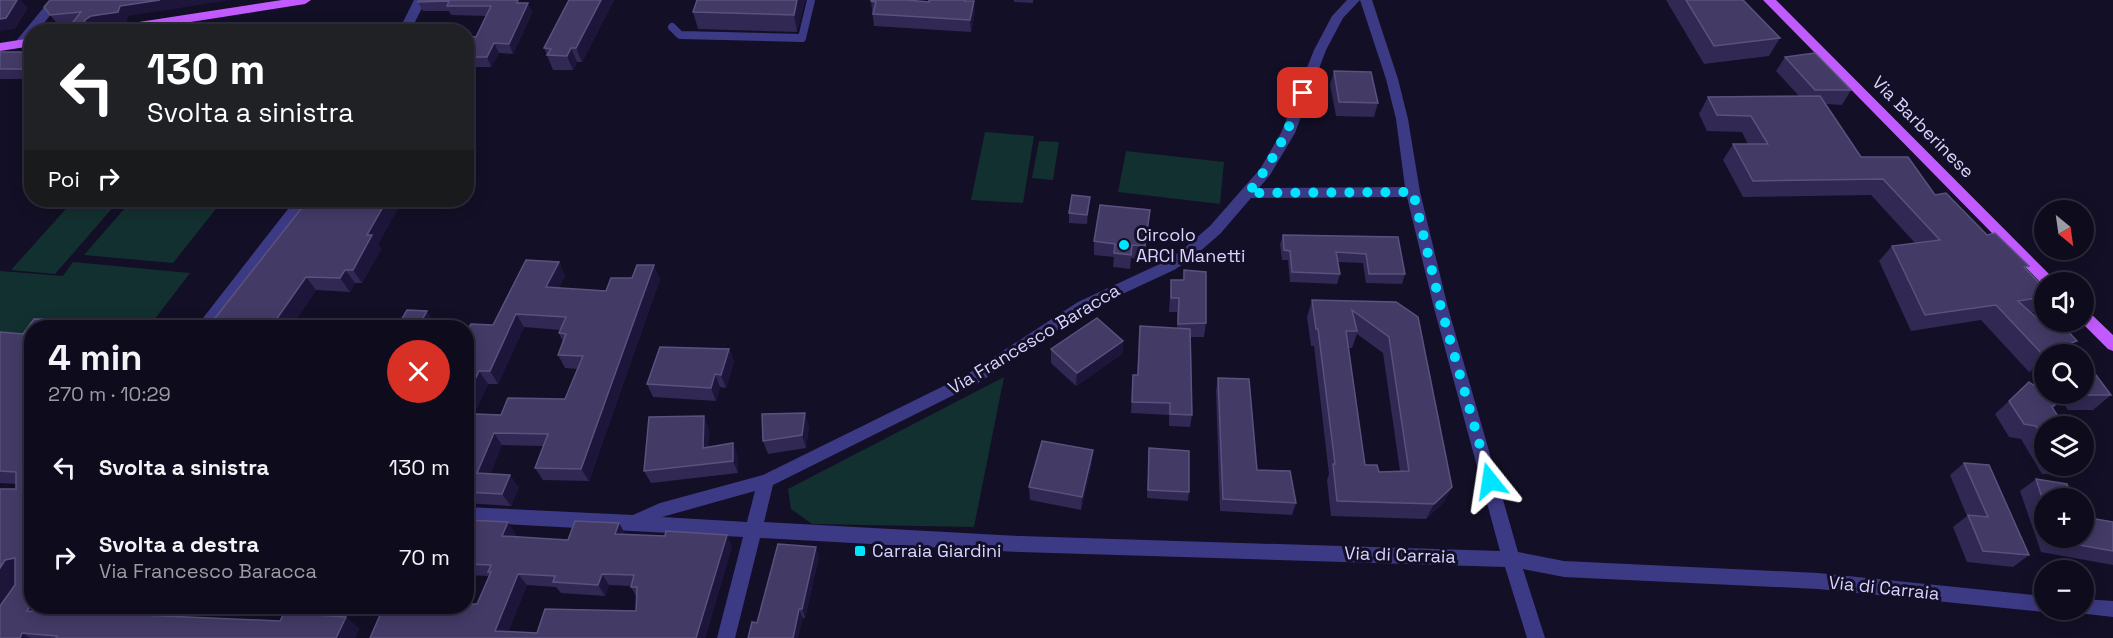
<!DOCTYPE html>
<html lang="it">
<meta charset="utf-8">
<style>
:root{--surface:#0e0b1c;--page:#1c1929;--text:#f1f3f6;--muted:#9b9ba3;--line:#2e2b3b}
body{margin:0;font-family:"Space Grotesk",sans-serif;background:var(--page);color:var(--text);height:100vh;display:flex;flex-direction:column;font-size:22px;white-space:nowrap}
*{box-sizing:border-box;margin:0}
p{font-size:20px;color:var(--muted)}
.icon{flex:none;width:33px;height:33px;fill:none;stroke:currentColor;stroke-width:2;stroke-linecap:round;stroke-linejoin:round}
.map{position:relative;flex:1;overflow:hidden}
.panel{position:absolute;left:24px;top:320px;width:450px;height:294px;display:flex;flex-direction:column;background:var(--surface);border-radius:24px;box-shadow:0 3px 15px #0003,0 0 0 2px var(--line)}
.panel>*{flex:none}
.guide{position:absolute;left:24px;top:24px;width:450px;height:183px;border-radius:24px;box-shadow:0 3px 15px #0003,0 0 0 2px var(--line);background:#202124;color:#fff;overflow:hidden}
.needle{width:39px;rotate:151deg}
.tools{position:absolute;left:2034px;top:200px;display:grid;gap:12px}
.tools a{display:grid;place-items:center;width:60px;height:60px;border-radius:50%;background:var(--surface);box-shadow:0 3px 15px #0003,0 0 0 2px var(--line);font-size:30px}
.pin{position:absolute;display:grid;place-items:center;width:51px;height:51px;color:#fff;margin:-26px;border-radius:12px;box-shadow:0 3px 9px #0006}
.me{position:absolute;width:66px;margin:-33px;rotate:345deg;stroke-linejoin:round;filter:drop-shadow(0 0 4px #0008)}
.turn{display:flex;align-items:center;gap:21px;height:126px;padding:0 24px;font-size:27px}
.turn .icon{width:78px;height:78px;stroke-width:2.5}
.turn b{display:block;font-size:42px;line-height:51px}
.then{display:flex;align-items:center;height:57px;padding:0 24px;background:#0003;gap:12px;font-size:22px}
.round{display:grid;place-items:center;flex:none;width:63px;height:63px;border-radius:32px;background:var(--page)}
.headline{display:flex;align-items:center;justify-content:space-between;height:102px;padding:0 24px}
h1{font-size:36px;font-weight:700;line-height:45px}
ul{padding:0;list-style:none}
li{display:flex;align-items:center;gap:18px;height:90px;padding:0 24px}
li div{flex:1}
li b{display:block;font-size:22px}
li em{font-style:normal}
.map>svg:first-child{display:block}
</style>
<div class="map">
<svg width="2113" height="638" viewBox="0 0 2113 638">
<rect width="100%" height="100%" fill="#130f26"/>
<g fill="#12302f">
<polygon points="985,132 1034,136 1023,203 971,200"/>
<polygon points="1039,141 1059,142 1053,180 1032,178"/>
<polygon points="1126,151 1224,162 1220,204 1118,192"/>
<polygon points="132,200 223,200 173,263 84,255"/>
<polygon points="73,201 115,205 55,274 11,270"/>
<polygon points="73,262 190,273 154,320 160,321 156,327 32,327 31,347 0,346 0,271 63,276"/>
<polygon points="1004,377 974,527 812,524 791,509 788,489"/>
</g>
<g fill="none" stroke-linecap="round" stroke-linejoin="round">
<polyline stroke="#3d3a85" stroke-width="8" points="672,27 680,35 802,38 811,0"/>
<g fill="#3d3a85" fill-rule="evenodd">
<polygon points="50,0 62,0 37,32 32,32 32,38 24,47 16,47 16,41"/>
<polygon points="414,0 426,0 410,32 398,32"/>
<path d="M1347,0H1360L1343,18L1326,50L1295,133L1270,175L1259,188L1405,187L1396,119L1386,79L1360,0H1372L1398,79L1408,119L1420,192L1448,308L1518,552L1564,561L1818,573L2044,596V609L2050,610L2044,612L1818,589L1564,577L1523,569L1545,638H1527L1505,567L1020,552L760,538L735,638H717L743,537L466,522V507L633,515L660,503L763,475L966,375L1078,302L1164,262L1181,251L1210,226L1260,169L1281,133L1314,50L1332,16ZM1407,197L1434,308L1500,551L1020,536L764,522L773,485L978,383L1088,310L1174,270L1191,259L1220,234L1251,198ZM755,491L747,522L662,517Z"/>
<polygon points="295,200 309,200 213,327 196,327"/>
<polygon points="2084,599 2113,601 2113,617 2078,613 2076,609 2084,609"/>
</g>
<g fill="#c25bff" fill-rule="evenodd">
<polygon points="282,0 311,0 305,4 127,32 94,32 100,28"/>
<polygon points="1763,0 1776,0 2057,282 2044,282 2044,286"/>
<polygon points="32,38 32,46 0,51 0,43"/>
<polygon points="2084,310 2089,312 2113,335 2113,351 2108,349 2080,321 2084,321"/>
</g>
</g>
<g fill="#312854" fill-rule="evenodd">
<polygon points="419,0 528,3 532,13 513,54 499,53 491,67 466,67 466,36 476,37 486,16 451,15 449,11 423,11 418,2"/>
<polygon points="569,0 614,0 582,62 577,62 573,70 553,70 544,48"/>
<polygon points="805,0 797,32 698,29 693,12"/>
<polygon points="1014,0 1033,0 1033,3 1014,2"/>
<polygon points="1666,0 1743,0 1780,38 1769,56 1704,64"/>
<polygon points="871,1 929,2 969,1 975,12 971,32 874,26"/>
<polygon points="44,7 128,16 126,22 111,24 72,23 58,25"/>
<rect x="0" y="52" width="32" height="27"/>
<polygon points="1785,57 1851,90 1842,105 1826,104 1861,157 1935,195 1987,235 2026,270 2044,288 2044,304 2036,312 2031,313 2048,328 2073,345 2080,354 2044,354 2044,375 2040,369 2029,372 1981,320 1911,331 1879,261 1892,246 1915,243 1871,195 1743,197 1723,160 1733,144 1748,144 1742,132 1707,131 1699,114 1708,97 1799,96 1776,71"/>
<polygon points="1334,71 1378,103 1374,117 1336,116 1330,85"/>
<polygon points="1090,197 1087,224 1069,223 1069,213"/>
<polygon points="308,200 378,245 381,249 362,283 355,283 350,292 316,290 291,327 208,327"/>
<polygon points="1150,210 1144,260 1131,258 1130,269 1113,267 1114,257 1094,255 1094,241"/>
<polygon points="1283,235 1398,237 1405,274 1402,284 1366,283 1363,263 1338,262 1340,274 1337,284 1290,282 1288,260 1282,260 1280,244"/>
<polygon points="559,262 565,276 559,288 606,291 660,279 589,481 543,480 535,468 543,446 502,445 490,474 519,487 511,506 466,503 466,435 501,415 565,399 578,369 565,368 558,355 563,342 559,333 560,330 524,327 498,384 488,384 472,418 466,418 466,332 493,325"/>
<polygon points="1184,270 1206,323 1204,337 1191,337 1192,415 1190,427 1169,426 1169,415 1131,413 1133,375 1137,375 1140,326 1177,329 1177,312 1169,312 1171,280 1183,280"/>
<path d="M1312,300L1396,302L1452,487L1444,502L1426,519L1331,516L1327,480L1329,474L1314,346H1311L1307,317ZM1357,334L1383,353L1400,471L1379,472L1365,465L1349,348H1352Z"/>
<polygon points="34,319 92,320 98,327 32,327 32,606 56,606 52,612 108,615 113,606 172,606 166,616 280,621 284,613 346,617 359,629 355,638 0,638 0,489 16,489 16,484 0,483 0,332 23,334"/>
<polygon points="1123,341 1122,354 1076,386 1051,363 1051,349"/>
<polygon points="729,349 734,362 726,388 720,387 716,401 653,397 647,384"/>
<polygon points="2084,359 2111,395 2093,410 2068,410 2057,393 2084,393"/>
<polygon points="1218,378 1257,470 1296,503 1292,515 1220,511 1216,391"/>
<polygon points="2029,382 2059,402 2053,408 2044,426 2044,465 2084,465 2084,456 2088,463 2072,475 2042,474 2021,439 2009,437 1995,414"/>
<polygon points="809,426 806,448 768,454 763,441"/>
<polygon points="709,429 708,447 738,456 738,473 651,483 644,471"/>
<polygon points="1149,448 1189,492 1188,501 1147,498"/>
<polygon points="1092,463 1081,510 1030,500 1029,487"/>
<polygon points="1964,463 2029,555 2013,567 1967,562 1953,527 1967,516 1950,475"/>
<polygon points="2036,479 2044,498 2044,537 2084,537 2113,522 2113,565 2041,552 2020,491"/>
<path d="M466,520L516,534L515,537L568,540L619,523L625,534L732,546L705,638H370L477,604L489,576L466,575ZM527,585L556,587L561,593L605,596L609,585L631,586V587L636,596V611L537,633L508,632Z"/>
<polygon points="819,556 805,618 757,623"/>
</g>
<g fill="#1d163a">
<polygon points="17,0 21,0 28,8 15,29 0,31 0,19"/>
<polygon points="160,0 231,0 128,16 126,22 99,26 84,24 85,20 91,16 120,6"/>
<polygon points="601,0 614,0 582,62 576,48"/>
<polygon points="797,0 805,0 797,32 794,15"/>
<polygon points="974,1 975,12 971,32 970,20"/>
<polygon points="528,3 532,13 513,54 509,44"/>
<polygon points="114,24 120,32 112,32"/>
<polygon points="494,43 499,53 491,67 487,57"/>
<polygon points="571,48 577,62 573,70 567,56"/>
<polygon points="1090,197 1087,224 1087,215"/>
<polygon points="387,200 403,200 378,245 381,249 362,283 353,270 367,235"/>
<polygon points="1150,210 1149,224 1144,260 1145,246"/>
<polygon points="559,262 565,276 553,301 546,287"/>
<polygon points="654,265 660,279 589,481 581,469"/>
<polygon points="345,270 355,283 350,292 340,278"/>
<polygon points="306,277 316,290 291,327 271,327"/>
<polygon points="427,311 433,321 429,327 418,327"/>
<polygon points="516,314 524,327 498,384 490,371"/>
<polygon points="92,320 98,327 87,327"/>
<polygon points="1123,341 1122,354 1076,386 1077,373"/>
<polygon points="729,349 734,362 726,388 721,375"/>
<polygon points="2044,358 2044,364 2040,369 2029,372"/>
<polygon points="479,371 488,384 472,418 466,410 466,399"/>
<polygon points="715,374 720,387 716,401 711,388"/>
<polygon points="805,413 809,426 806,448 802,435"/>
<polygon points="704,416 709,429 708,460 703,448"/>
<polygon points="494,433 502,445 486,485 477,473"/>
<polygon points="733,443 738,456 738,473 733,461"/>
<polygon points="1093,450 1092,463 1081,510 1082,497"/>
<polygon points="510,475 519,487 511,506 502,494"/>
<polygon points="1452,487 1444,502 1426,519 1434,504"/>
<polygon points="508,522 516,534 511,548 502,536"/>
<polygon points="619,523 626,535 615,534"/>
<polygon points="727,535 732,546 705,638 696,638"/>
<polygon points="816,547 819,556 805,618 802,609"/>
<polygon points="15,558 32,569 0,608 0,568 5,560"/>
<polygon points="518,574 527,585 506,638 495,631"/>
<polygon points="602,574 609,585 605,596 598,585"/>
<polygon points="32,603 32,606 55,606 46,623 27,611"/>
<polygon points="148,606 172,606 159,627 143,615"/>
<polygon points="799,609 803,618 798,638 793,638"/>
<polygon points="346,617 359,629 355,638 336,638"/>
<polygon points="22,633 30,638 20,638"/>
</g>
<g fill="#433a66" stroke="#5a527e" stroke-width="1.5" fill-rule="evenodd">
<polygon points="0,0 17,0 6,18 0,19"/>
<polygon points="50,0 160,0 120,6 118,12 91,16 85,20 84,24 114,24 112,32 65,32 81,12 50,15 44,7"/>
<polygon points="419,0 518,0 517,3 528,3 509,44 494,43 487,57 466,57 466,36 476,37 491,6 447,6 449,1 418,2"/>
<polygon points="569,0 601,0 576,48 571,48 567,56 547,55 551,49 544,48"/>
<polygon points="697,0 797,0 794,15 693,12"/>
<polygon points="871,0 907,0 929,2 929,0 965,0 965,1 974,1 970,20 873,14 876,2 871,1"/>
<polygon points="1686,0 1743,0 1780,38 1714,46"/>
<rect x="0" y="52" width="32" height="17"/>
<polygon points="1815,53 1851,90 1815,90 1785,57"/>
<polygon points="1334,71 1371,72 1378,103 1339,102"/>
<polygon points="1820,96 1861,157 1908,157 1935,195 1946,193 1987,235 1995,233 2029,266 2024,267 2044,288 2044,297 2018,301 2048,328 2063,326 2077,341 2071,343 2080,354 2057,353 2044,354 2044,356 1996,305 1925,315 1892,246 1940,240 1883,179 1753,181 1733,144 1768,144 1751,116 1717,115 1708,97"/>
<polygon points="1072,195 1090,197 1087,215 1069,213"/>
<polygon points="308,200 387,200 367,235 372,235 353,270 345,270 340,278 306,277 271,327 208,327"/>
<polygon points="1100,205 1150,210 1145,246 1132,245 1131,255 1114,253 1115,244 1094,241"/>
<polygon points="1283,235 1398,237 1405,274 1369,274 1366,254 1336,252 1340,274 1292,272 1290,251 1284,250"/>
<polygon points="526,260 559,262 546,287 606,291 611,278 632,278 637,265 654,265 581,469 535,468 548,434 494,433 477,473 510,475 502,494 466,492 466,435 476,414 501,415 508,398 565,399 583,356 558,355 566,334 559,333 566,317 516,314 490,371 479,371 466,399 466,332 471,324 493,325"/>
<polygon points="1184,270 1206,272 1206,323 1178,324 1179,298 1171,298 1171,280 1184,280"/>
<path d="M1312,300L1396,302L1418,317L1452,487L1434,504L1337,501L1333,464H1335L1318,329H1316ZM1352,310L1389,337L1409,471L1379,472L1377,465H1365L1346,331H1357Z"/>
<polygon points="407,310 427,311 418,327 397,327"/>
<polygon points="1097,318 1123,341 1077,373 1051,349"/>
<polygon points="34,319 92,320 87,327 32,327 32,603 27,611 108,615 113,606 148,606 143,615 280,621 284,613 346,617 336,638 56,638 57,636 22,633 20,638 0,638 0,606 15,585 15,558 5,560 0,568 0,489 16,489 16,472 0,471 0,332 23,334"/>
<polygon points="1140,326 1190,329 1192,415 1170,414 1170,403 1132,402 1133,375 1138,375"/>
<polygon points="660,347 729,349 721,375 715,374 711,388 647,384"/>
<polygon points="2084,359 2111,395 2086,395 2084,392"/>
<polygon points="1218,378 1249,379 1257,470 1290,471 1296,503 1223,499"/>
<polygon points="2029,382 2044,392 2044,393 2046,393 2059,402 2052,407 2064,426 2044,426 2044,441 2036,426 2024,424 2009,401"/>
<polygon points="805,413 802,435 763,441 762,414"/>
<polygon points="704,416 703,448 733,443 733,461 644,471 649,417"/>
<polygon points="1042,441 1093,450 1082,497 1029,487"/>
<polygon points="1149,448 1189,451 1189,492 1148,490"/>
<polygon points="2084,456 2088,463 2084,462"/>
<polygon points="1964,463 1989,465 2029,555 1983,551 1968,515 1988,517"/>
<polygon points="2036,479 2067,484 2072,498 2044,498 2044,504"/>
<polygon points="2084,517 2113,522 2113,551 2057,541 2056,537 2084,537"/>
<path d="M466,520L508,522L502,536L568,540L575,521L619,523L615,534L665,536L666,531L727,535L696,638H370L384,606H466V604H477L491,572H488L491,565L466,564ZM518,574L555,576L553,582L598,585L602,574L634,575L631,587H637L636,611L545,609L537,633L495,631Z"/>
<polygon points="778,544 816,547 802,609 799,609 793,638 748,638 752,622 757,623"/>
</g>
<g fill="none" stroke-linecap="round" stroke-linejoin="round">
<path stroke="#00e5ff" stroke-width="10" stroke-dasharray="0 18" d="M1303,93C1289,130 1273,162 1248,193L1413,192L1441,308L1490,481"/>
</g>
<g fill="#00e5ff" stroke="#130f26" stroke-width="2">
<circle cx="1124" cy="245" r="6"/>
<rect x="854" y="545" width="12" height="12" rx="3"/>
</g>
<g text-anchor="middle" stroke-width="6" stroke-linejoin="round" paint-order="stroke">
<g font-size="18" fill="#d9d4ff" stroke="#130f26">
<text transform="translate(1923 127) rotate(45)" y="6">Via Barberinese</text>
<text transform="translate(1034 339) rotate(-31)" y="6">Via Francesco Baracca</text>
<text transform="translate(1400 555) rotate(2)" y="6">Via di Carraia</text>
<text transform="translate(1884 588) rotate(6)" y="6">Via di Carraia</text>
</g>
<g font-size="18" fill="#d9d4ff" stroke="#130f26" text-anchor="start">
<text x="1136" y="241">Circolo<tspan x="1136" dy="21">ARCI Manetti</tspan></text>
<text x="872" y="557">Carraia Giardini</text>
</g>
</g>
</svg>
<div class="tools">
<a><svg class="needle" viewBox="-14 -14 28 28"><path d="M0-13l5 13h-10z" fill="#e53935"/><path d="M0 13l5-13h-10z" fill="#9b9ba3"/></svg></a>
<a><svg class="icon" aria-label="sound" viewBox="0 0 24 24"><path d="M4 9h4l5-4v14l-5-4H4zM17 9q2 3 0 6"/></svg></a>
<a><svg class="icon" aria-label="search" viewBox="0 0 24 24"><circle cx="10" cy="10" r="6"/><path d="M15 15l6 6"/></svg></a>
<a><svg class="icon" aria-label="layers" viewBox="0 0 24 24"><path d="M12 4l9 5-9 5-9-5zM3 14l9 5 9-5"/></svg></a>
<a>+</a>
<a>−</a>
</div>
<div class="pin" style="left:1303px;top:93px;background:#d93025"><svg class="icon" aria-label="arrive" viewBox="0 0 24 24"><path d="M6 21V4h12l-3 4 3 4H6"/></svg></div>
<svg class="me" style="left:1490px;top:481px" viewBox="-20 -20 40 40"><path d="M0-17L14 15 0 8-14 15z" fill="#00e5ff" stroke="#fff" stroke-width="4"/></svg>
<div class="guide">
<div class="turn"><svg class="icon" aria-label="left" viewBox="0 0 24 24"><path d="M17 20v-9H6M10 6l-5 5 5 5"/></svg><div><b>130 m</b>Svolta a sinistra</div></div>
<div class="then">Poi<svg class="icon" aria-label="right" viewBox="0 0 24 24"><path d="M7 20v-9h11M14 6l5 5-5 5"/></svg></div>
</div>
<section class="panel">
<div class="headline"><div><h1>4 min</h1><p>270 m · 10:29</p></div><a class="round" style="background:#d93025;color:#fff"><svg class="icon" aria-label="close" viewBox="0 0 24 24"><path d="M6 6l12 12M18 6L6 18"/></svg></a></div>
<ul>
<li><svg class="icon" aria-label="left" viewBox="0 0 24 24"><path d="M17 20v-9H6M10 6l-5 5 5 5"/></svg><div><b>Svolta a sinistra</b></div><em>130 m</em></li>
<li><svg class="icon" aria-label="right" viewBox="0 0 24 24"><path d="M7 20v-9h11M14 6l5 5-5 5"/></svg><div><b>Svolta a destra</b><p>Via Francesco Baracca</p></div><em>70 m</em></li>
</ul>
</section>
</div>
